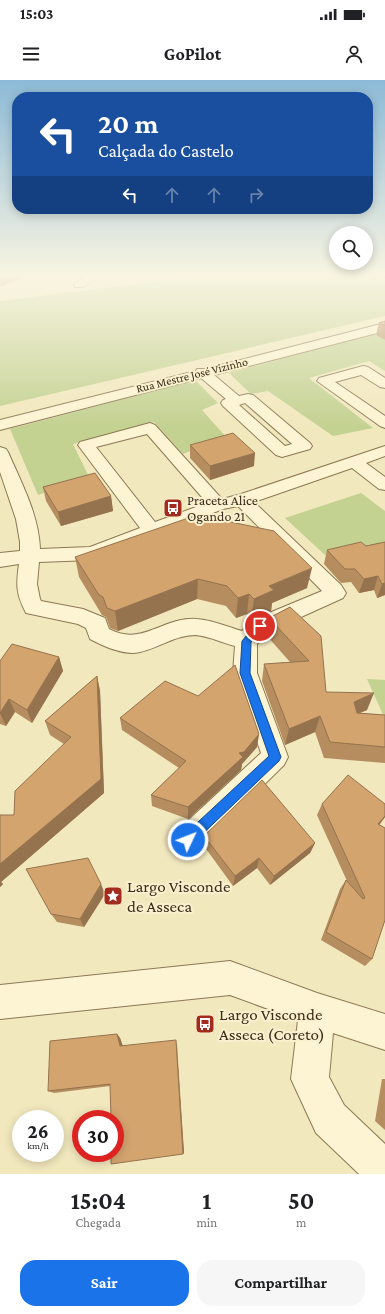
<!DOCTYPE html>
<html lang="pt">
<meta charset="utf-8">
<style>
:root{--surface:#fff;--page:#f6f6f6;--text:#202124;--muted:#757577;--accent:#1a73e8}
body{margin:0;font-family:"Crimson Pro",serif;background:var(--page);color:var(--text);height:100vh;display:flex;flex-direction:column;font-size:15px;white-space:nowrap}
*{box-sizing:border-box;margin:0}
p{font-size:13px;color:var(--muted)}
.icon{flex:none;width:22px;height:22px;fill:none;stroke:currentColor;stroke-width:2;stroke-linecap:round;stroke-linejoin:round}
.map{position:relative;height:1094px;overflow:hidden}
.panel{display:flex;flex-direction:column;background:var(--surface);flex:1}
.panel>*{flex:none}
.banner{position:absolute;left:12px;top:12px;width:361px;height:122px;border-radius:16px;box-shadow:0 2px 10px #0003;background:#1a4fa0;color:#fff;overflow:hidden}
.tools{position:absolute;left:329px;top:146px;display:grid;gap:8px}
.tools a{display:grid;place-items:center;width:44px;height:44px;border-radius:50%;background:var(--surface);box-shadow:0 2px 10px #0003;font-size:20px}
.speed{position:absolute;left:12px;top:1030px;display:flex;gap:8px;font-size:20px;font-weight:700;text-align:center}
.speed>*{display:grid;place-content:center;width:52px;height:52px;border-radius:50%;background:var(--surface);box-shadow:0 2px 10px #0003;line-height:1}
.speed small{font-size:10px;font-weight:400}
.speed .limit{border:6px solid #d22;background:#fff;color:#111}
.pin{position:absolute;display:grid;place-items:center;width:34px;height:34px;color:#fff;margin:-17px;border:2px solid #fff;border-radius:50%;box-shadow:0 1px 4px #0007}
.me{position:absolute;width:44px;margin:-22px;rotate:47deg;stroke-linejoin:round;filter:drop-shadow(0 0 3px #0008)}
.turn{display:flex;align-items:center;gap:14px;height:84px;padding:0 20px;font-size:18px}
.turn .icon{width:52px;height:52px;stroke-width:2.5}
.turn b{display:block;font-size:28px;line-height:34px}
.lanes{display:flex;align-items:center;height:38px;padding:0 20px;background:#0003;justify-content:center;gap:20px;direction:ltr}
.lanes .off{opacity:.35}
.eta{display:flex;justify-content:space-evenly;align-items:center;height:68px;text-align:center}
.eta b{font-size:24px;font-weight:700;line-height:28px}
.button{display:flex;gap:8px;margin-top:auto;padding:8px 20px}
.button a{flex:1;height:46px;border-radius:16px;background:var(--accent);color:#fff;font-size:16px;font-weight:700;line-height:46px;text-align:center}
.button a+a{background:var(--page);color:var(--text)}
.status{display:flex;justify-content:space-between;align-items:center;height:28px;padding:0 20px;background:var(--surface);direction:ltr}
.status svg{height:11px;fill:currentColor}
header{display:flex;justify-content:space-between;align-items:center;height:52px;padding:0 20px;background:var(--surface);font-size:18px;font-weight:700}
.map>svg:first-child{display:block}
</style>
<div class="status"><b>15:03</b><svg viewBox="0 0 49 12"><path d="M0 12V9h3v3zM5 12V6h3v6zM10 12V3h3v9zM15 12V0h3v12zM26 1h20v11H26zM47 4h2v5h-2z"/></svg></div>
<header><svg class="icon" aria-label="menu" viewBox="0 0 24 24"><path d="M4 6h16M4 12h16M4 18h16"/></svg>GoPilot<svg class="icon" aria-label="person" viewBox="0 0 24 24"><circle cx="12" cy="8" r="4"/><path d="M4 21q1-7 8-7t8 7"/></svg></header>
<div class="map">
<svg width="385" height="1094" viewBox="0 0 385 1094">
<rect width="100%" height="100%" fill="#f2e8be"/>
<g fill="#c3d191">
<polygon points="196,195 385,195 385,236 0,326 0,221 178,199"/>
<polygon points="374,254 385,260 385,291 369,281 309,298 373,348 333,356 268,311 251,314 229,293"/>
<polygon points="195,300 218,323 202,330 226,357 183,374 154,342 73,364 89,397 38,415 10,349"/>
<polygon points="361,413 385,431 385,468 325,475 285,438"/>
<polygon points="367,599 385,600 385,639"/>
</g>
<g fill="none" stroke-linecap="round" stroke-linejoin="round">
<defs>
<g id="street">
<polygon points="90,195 102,195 83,207 75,207 74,205 75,203"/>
<path d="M385,243V251L214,295L239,316L248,314L253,315L310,363L312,366L310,369L282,377L276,375L223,326L221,323L223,320L226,319L201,298L0,350V340L196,291L197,289H205ZM245,323L292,364L285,366L239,325Z"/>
<polygon points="363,286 368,287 385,298 385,308 380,307 361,295 335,302 385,336 385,348 380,346 317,301 319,298"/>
<path d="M150,343L155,345L222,419L238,415L385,366V376L366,383L385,397V410L379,409L352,388L254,422L341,505L346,513L343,518L268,552L257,564V593L288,677L284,685L198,770L188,775L178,770L173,760L178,750L261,673L233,593L235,566C223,563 208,556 196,555C175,555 159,568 140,572C125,576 103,566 90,559L86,548L78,544L26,533C16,514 16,505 19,484L0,487V473L20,471V462L16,439L0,392V367L6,369L8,372C21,402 39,435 40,469L90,467L140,448L78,365L80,362ZM147,354L207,423L155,442L96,367ZM238,426L322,511L252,540L242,551C228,547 212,540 197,539C164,536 142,567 109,549L105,538L83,529L41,521L40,519L37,504L39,482L92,480L99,478L223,429Z"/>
<polygon points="230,881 317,913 385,934 385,970 333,953 329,997 344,1025 385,1064 385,1094 359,1094 316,1053 291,999 298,940 230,915 0,939 0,905"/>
</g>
</defs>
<use href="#street" stroke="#8c7855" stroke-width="2"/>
<use href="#street" fill="#fcf4d2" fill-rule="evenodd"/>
</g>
<g fill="#b68d5f">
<polygon points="0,195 2,206 0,205"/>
<polygon points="64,195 86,195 84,197"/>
<polygon points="385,241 385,260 376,255 379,243"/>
<polygon points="190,365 254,386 210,400 190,378"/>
<polygon points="43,407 111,416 113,431 61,446 46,421"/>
<polygon points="385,462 385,515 377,518 374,510 359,513 351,502 341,503 324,484 327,470 366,466"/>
<polygon points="75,477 307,508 272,523 271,531 251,539 247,534 236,538 226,526 197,519 118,551 110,548 106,537 102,535 79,497"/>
<polygon points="290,527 326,612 367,630 360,633 385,635 385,683 324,678 315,652 285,665 262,601 264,584 290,582 267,556 269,538"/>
<polygon points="59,577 63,591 32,643 15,632 6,646 0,644 0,581"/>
<polygon points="97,596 100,611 104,713 1,802 3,804 0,807 0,735 14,735 64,664 50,655 45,641"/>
<polygon points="120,638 259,654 257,667 242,684 241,690 188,739 152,726 151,715 179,688 122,650"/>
<polygon points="322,724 385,724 385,737 379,745 372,879 365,886 321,860 340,809 346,800 347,801 317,735"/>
<polygon points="204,756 315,763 310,773 270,805 257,788 233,806 204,766"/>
<polygon points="105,814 84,847 57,842 51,834"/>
<polygon points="117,954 120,958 123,966 177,964 184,1073 183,1074 110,1006 54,1013 48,1011"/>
<polygon points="382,999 385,999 385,1050 375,1041"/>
</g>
<g fill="#94734e">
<polygon points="10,195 27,195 2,206 0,199"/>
<polygon points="255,373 254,386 210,400 210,386"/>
<polygon points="111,416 113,431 61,446 58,432"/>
<polygon points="312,488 307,508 272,523 271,531 251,539 254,519 269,506"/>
<polygon points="378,496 374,510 359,513 364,499"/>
<polygon points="198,499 197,519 118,551 115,531"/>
<polygon points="385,503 385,515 377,518 382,504"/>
<polygon points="249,514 247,534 236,538 238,518"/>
<polygon points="59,577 63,591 32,643 27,630"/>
<polygon points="97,596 100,611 104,713 1,802 3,804 0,807 0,784 101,699"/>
<polygon points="374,613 367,630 347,638 354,622"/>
<polygon points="9,619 15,632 6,646 0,633"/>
<polygon points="320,636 315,652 285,665 289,649"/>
<polygon points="259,654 257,667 242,684 241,690 188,739 188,727 239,673"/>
<polygon points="385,736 385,737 372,755 378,744"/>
<polygon points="315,763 310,773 270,805 274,796"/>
<polygon points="259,778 257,788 233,806 235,796"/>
<polygon points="101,804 105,814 84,847 80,839"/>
<polygon points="117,954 120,958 124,970 120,966"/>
<polygon points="176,960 184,1073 183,1074"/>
</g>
<g fill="#d4a46f" stroke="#94734e">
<polygon points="0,195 10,195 0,199"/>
<polygon points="385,241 385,246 379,243"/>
<polygon points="233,353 255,373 210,386 190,365"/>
<polygon points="95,393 111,416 58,432 43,407"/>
<polygon points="197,435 274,451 312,488 269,506 274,510 254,519 249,514 238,518 227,506 198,499 115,531 107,528 103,517 99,515 75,477"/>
<polygon points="361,462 366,466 385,462 385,503 382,504 378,496 364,499 355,489 345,489 327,470"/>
<polygon points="290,527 321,556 326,612 374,613 354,622 357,633 385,635 385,667 330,662 320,636 289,649 264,584 309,581 269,538"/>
<polygon points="12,564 59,577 27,630 9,619 0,633 0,581"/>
<polygon points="235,585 259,654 244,672 239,673 243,677 188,727 151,715 186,681 120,638 165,601 198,616"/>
<polygon points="97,596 101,699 0,784 0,735 14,735 15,711 71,657 45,641"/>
<polygon points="348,695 385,724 385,736 378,744 385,748 385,840 372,879 326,852 346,800 363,819 365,818 322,724"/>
<polygon points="262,700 315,763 274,796 259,778 235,796 204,756"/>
<polygon points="88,778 101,804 80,839 51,834 26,789"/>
<polygon points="117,954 120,966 176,960 183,1074 111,1084 111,1073 115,1073 115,1039 111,1039 110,1004 48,1011 50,961"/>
</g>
<linearGradient id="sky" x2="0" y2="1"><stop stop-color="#8cbad7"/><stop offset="0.56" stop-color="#f9f5e2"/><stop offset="1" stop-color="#f9f5e2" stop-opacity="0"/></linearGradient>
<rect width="385" height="348" fill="url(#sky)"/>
<polygon fill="#1a73e8" stroke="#114b97" points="260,543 264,546 251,562 250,593 281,677 279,681 192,764 188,766 184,764 182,760 184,755 269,676 240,593 242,561 256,544"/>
<defs>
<symbol id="bus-square" viewBox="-11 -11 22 22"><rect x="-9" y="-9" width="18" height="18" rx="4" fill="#a22b1e" stroke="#f9f1ce"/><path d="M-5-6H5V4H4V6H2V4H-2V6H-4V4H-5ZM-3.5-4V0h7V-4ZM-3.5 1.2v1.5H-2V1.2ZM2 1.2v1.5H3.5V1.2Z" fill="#fff"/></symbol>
<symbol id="sight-square" viewBox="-11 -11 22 22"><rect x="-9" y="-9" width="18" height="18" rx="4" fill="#a22b1e" stroke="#f9f1ce"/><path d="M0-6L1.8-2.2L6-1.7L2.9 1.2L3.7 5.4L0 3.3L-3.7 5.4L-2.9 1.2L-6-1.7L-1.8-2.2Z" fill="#fff"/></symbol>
</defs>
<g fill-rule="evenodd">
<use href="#bus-square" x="162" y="417" width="22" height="22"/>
<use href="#sight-square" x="102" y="805" width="22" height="22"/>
<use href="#bus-square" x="194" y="933" width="22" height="22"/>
</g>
<g text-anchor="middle" stroke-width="4" stroke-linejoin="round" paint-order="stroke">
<g font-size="12" fill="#3a2d1b" stroke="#f9f1ce">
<text transform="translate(192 295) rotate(-14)" y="4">Rua Mestre José Vizinho</text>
</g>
<g font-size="14" fill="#3a2d1b" stroke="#f9f1ce" text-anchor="start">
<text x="187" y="425">Praceta Alice<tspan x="187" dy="16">Ogando 21</tspan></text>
</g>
<g font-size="17" fill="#3a2d1b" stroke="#f9f1ce" text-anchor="start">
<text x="127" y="812">Largo Visconde<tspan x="127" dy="20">de Asseca</tspan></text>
<text x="219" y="940">Largo Visconde<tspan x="219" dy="20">Asseca (Coreto)</tspan></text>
</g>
</g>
</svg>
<div class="tools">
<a><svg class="icon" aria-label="search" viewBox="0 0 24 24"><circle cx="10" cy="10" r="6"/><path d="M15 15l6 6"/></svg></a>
</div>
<div class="speed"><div>26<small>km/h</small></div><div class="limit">30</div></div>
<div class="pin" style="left:260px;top:546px;background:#d93025"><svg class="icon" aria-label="arrive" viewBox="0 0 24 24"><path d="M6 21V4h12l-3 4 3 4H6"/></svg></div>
<svg class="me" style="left:188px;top:760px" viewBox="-20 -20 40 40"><circle r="17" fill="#1a73e8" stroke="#fff" stroke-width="3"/><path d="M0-11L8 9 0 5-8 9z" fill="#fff"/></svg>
<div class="banner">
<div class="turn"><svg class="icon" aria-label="left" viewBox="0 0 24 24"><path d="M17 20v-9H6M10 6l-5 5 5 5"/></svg><div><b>20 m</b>Calçada do Castelo</div></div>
<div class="lanes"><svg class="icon" aria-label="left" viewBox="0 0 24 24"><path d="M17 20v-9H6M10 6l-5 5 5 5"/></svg><svg class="icon off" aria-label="ahead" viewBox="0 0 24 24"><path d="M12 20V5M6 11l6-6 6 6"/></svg><svg class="icon off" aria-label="ahead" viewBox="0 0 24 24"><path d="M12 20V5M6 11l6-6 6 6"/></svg><svg class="icon off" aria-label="right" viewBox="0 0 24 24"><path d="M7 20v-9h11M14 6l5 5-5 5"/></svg></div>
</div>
</div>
<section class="panel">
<div class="eta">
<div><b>15:04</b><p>Chegada</p></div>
<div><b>1</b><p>min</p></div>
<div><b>50</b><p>m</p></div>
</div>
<div class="button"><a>Sair</a><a>Compartilhar</a></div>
</section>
